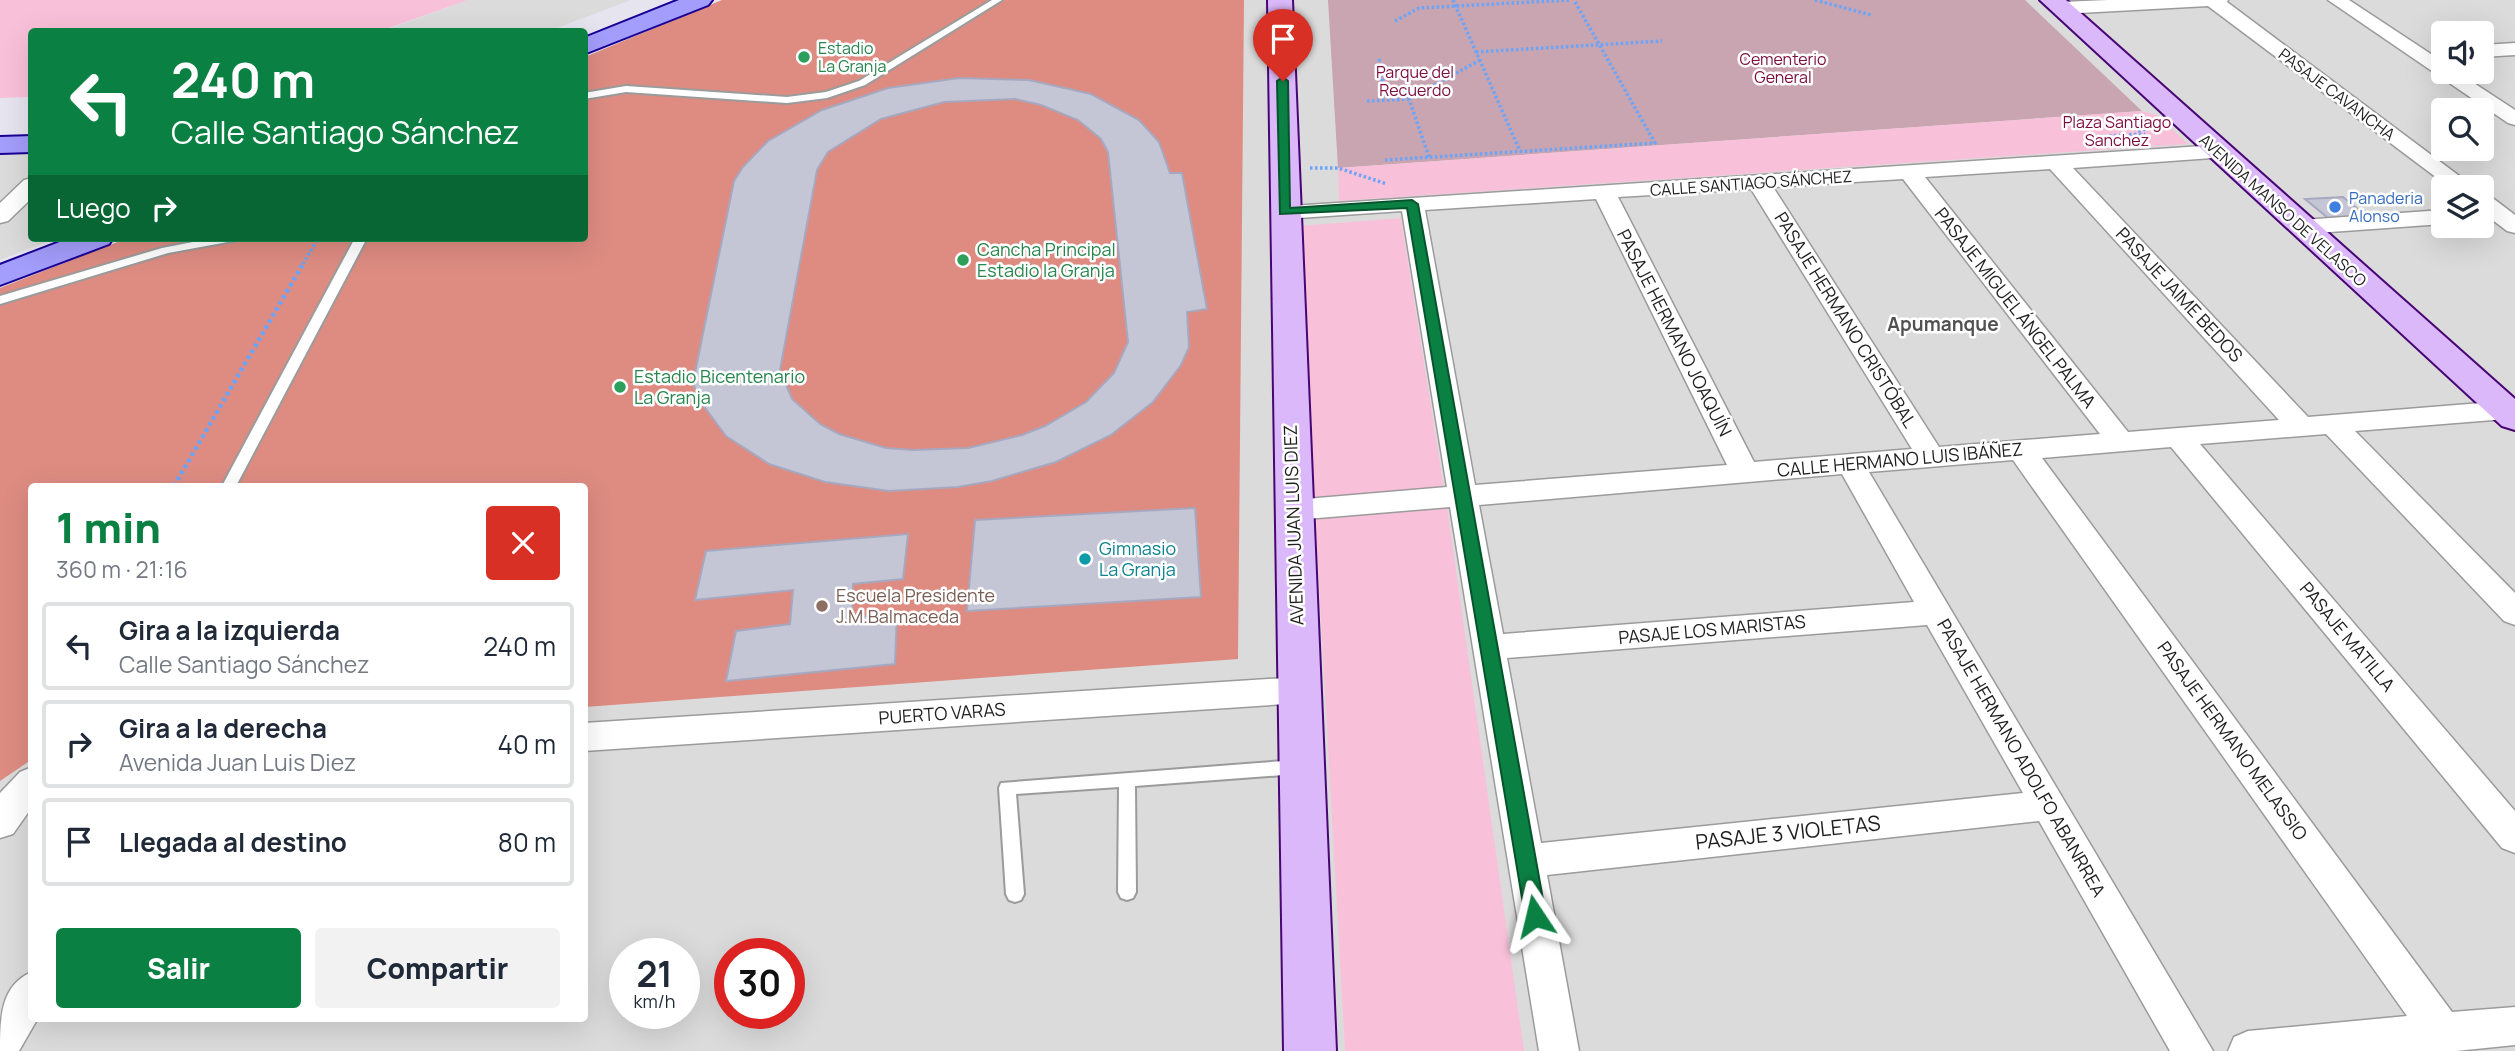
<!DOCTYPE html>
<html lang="es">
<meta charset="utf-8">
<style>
:root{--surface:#fff;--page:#f2f2f3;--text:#1f2937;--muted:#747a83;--line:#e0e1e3;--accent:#0b8043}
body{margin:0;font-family:Manrope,sans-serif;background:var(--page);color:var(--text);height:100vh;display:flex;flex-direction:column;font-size:26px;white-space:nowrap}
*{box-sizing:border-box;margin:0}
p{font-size:23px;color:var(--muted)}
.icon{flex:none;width:38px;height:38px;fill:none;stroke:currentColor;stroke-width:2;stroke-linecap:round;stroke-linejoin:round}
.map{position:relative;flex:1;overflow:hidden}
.panel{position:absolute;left:28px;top:483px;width:560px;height:539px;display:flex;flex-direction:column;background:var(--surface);border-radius:7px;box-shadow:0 7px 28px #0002}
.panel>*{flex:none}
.top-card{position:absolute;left:28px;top:28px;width:560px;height:214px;border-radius:7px;box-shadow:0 7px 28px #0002;background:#0b8043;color:#fff;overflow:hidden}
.fabs{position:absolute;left:2431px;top:21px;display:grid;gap:14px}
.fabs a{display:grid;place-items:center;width:63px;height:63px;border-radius:7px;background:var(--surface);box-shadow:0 7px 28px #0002;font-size:35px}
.speed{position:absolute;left:609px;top:938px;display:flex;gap:14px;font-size:35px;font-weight:700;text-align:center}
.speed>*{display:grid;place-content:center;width:91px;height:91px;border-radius:50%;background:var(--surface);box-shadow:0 7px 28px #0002;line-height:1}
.speed small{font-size:18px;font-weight:400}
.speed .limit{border:10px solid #d22;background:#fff;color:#111}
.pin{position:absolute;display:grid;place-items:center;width:60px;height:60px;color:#fff;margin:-72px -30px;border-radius:50% 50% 50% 0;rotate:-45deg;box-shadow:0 0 7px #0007}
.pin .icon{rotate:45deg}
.me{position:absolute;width:77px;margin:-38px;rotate:350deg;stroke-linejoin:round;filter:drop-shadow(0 0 5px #0008)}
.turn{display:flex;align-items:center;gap:24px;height:147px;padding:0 28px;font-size:32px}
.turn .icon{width:91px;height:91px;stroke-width:2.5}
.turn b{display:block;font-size:49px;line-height:60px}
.then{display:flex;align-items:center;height:66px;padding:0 28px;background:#0003;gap:14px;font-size:26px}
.round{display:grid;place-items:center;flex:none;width:74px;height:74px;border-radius:7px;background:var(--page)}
.head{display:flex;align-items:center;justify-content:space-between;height:119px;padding:0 28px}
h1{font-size:42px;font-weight:800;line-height:52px;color:var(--accent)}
.cta{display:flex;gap:14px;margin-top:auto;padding:14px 28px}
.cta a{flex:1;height:80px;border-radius:7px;background:var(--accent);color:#fff;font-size:28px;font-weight:800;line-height:80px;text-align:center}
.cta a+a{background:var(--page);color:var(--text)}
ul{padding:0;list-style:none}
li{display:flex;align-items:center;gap:21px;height:88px;margin:0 14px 10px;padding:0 14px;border:4px solid var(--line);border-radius:7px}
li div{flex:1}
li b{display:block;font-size:26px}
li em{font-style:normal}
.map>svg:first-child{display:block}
</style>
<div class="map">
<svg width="2515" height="1051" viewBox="0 0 2515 1051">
<rect width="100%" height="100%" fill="#e6e4ef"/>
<g fill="#dbdbdc" fill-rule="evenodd">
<polygon points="468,0 631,0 549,31 380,32"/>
<path d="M722,0H2515V1051H0V288L128,238H584L585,57ZM2443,33H2482V72H2443ZM2443,110H2482V149H2443ZM2443,187H2482V226H2443ZM32,486H584V1018H32ZM625,954H684V1013H625ZM730,954H789V1013H730Z"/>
<polygon points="31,151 32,238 58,238 0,260 0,152"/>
</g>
<polygon fill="#c8a5b1" points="1328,0 2025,0 2142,111 1338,168"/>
<g fill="#f9c1d9">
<polygon points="0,0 468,0 380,31 32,32 31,97 0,98"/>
<polygon points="2142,111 2157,115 2188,144 1339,201 1338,168"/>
<polygon points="1401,218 1448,514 1524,1051 1345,1051 1299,226"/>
</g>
<polygon fill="#de8c82" points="722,0 1244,0 1238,659 585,707 584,486 32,486 31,760 0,781 0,288 128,238 584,238 585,57"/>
<g fill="#c4c5d5" stroke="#a6a8c0" stroke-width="2" fill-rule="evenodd">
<path d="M959,78L1029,80L1091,94L1139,120L1159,142L1170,173H1182L1207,309L1187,312L1189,347L1181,365L1153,402L1111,435L1056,462L992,481L958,487L889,491L825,482L769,464L726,436L700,401L693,383L734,181L743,167L768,141L822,110L888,88ZM1015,99L1041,105L1078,120L1101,139L1108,152L1128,342L1114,373L1086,402L1045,426L1022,435L968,448L913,450L886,448L839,434L820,424L792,399L780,370L817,170L828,152L881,119L944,102Z"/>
<polygon points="2343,197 2366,216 2328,218 2305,199"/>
<polygon points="1195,508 1201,597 967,611 975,520"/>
<polygon points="908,534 903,579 853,584 852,618 897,612 895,664 726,681 736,631 790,624 793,590 695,600 706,551"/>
</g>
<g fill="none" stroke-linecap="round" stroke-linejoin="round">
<defs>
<g id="lane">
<polygon points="992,0 1002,0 865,85 827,98 787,103 626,92 584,99 584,93 626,86 787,97 826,92 859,81"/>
<polygon points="214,238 239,238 233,241 168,253 0,304 0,296 162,248"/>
<polygon points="355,238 367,238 236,486 222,486"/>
<polygon points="1297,760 1303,762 1305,767 1303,772 1297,774 1135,786 1136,892 1133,898 1127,900 1121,898 1118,892 1119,787 1016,794 1024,894 1021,900 1015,902 1009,900 1006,894 999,788 1001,783"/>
</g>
<g id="street">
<polygon points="2108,0 2228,0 2227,2 2474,187 2449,187 2208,6 2061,14 2052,8 2061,2"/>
<polygon points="2328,0 2349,0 2443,62 2443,72 2457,72 2515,110 2515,125 2508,123"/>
<polygon points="2515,43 2515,55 2482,57 2482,45"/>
<path d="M2218,145L2226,147L2229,152L2226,157L2073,168L2308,417L2506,401L2515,404V416L2506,419L2355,431L2515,593V625L2504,621L2326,434L2200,444L2515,811V853L2502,848L2171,447L2042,458L2452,1012L2515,1007V1045L2456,1051H2228L2234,1037L2248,1031L2407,1016L2013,460L1869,472L2213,1051H2170L2039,821L1547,875L1579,1051H1539L1450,507L1294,520L1284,517L1279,510L1284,503L1294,500L1447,487L1402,211L1284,219L1276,217L1272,212L1276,207ZM2050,169L2279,420L2128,432L1925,177ZM1903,179L2100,434L1939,447L1773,187ZM1751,189L1912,449L1754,462L1618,197ZM1596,199L1727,465L1475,485L1425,210ZM1842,474L1914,602L1503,634L1479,505ZM1927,625L2023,793L1541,843L1507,658Z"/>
<polygon points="32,178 32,198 8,221 0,223 0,203 24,180"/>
<polygon points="2482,194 2490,196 2515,215 2515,233 2507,231 2482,212"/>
<polygon points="2443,210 2443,224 2302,234 2294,232 2290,227 2294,222 2302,220"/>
<polygon points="1300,677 1312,681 1317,690 1312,699 1300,703 584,751 584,723"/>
<polygon points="32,767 32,807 13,834 0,838 0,793 20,772"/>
<path d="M32,972V1018H38L19,1051H0C0,1020 0,985 32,972Z"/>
</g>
<g id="secondary">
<polygon points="1268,0 1292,0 1336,1051 1284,1051"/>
<polygon points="2040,0 2066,0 2515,399 2515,430 2502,426"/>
</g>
<g id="primary">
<polygon points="679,0 712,0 708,5 584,54 584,38"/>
<polygon points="32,136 32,152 0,153 0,137"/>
<polygon points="70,238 113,238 109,244 0,285 0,265"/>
</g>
</defs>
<use href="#lane" stroke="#9b9b9b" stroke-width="4"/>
<use href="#street" stroke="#9b9b9b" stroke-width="3"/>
<use href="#secondary" stroke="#480674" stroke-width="4"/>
<use href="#primary" stroke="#1a0196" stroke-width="4"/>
<g stroke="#6ba4f9" stroke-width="3.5" stroke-dasharray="2.5 2.5" stroke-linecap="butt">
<polyline points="1453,0 1520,151"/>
<polyline points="1815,0 1871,15"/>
<polyline points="1395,21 1419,8 1569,0"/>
<polyline points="1476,52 1662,41"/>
<polyline points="1379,59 1385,98"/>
<polyline points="1367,101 1409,99"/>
<polyline points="2138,131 2149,128 2153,121"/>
<polyline points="2084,137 2145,134"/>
<polyline points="1429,157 1409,99 1480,60"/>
<polyline points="1385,160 1655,143 1574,0"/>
<polyline points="1310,168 1338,168 1387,184"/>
<polyline points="303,264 318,238"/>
</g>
<polyline stroke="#6ba4f9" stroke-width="4.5" stroke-dasharray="3.5 3.5" stroke-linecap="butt" points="174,486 304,262"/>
<use href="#lane" fill="#fff" fill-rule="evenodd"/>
<use href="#street" fill="#fff" fill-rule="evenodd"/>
<use href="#secondary" fill="#dbb8f9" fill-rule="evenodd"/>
<use href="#primary" fill="#a39dfb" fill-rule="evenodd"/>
</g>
<polygon fill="#0b8043" stroke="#07532c" stroke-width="2" points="1283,77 1288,81 1290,208 1412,200 1418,204 1546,916 1543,922 1535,925 1528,922 1525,916 1407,208 1280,214 1277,81"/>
<g fill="#2e9e5b" stroke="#fff" stroke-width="2.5">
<circle cx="804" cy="57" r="7"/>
<circle cx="963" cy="260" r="7"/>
<circle cx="620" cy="387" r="7"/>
</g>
<circle fill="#3f7fe0" stroke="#fff" stroke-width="2.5" cx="2335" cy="207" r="7"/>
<circle fill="#0f9aa8" stroke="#fff" stroke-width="2.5" cx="1085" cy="559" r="7"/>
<circle fill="#8d6e63" stroke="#fff" stroke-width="2.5" cx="822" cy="606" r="7"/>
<g text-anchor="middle" stroke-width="5" stroke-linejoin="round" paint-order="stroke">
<g font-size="16" fill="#27864d" stroke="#fff" text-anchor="start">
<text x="818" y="54">Estadio<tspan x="818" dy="18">La Granja</tspan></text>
</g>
<g font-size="16" fill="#7b0c3b" stroke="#fff">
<text x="1783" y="65">Cementerio<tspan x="1783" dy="18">General</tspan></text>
<text x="1415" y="78">Parque del<tspan x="1415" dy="18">Recuerdo</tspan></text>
<text x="2117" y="128">Plaza Santiago<tspan x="2117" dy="18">Sanchez</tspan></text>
</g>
<g font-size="16" fill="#1e1e1e" stroke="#fff">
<text transform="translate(2337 94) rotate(37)" y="6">PASAJE CAVANCHA</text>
<text transform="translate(1751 183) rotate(-4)" y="6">CALLE SANTIAGO SÁNCHEZ</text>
<text transform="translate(2283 210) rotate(42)" y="6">AVENIDA MANSO DE VELASCO</text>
</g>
<g font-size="16" fill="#366cbe" stroke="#fff" text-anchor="start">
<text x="2349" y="204">Panaderia<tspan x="2349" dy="18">Alonso</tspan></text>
</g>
<g font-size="18" fill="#27864d" stroke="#fff" text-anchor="start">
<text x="977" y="256">Cancha Principal<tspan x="977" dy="21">Estadio la Granja</tspan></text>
<text x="634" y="383">Estadio Bicentenario<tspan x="634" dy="21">La Granja</tspan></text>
</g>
<g font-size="18" fill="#1e1e1e" stroke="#fff">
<text transform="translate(2179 295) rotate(47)" y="6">PASAJE JAIME BEDOS</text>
<text transform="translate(2015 308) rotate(52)" y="6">PASAJE MIGUEL ÁNGEL PALMA</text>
<text transform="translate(1845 320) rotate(58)" y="6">PASAJE HERMANO CRISTÓBAL</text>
<text transform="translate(1674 333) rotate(63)" y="6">PASAJE HERMANO JOAQUÍN</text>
<text transform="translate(1900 460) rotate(-5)" y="6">CALLE HERMANO LUIS IBÁÑEZ</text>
<text transform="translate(1294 525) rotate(-92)" y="6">AVENIDA JUAN LUIS DIEZ</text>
<text transform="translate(1712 630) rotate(-5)" y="6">PASAJE LOS MARISTAS</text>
<text transform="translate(2347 637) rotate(50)" y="6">PASAJE MATILLA</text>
<text transform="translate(942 714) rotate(-4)" y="6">PUERTO VARAS</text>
<text transform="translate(2232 741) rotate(54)" y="6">PASAJE HERMANO MELASSIO</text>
<text transform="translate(2021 758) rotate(60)" y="6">PASAJE HERMANO ADOLFO ABANRREA</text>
</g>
<g font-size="18" fill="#0d838f" stroke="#fff" text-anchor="start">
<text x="1099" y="555">Gimnasio<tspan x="1099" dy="21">La Granja</tspan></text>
</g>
<g font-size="18" fill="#785e54" stroke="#fff" text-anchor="start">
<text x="836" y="602">Escuela Presidente<tspan x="836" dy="21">J.M.Balmaceda</tspan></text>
</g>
<g font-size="19" font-weight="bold" fill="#515151" stroke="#fff">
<text x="1943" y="331">Apumanque</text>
</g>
<g font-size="21" fill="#1e1e1e" stroke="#fff">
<text transform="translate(1788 833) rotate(-6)" y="7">PASAJE 3 VIOLETAS</text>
</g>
</g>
</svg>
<div class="fabs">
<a><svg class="icon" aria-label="sound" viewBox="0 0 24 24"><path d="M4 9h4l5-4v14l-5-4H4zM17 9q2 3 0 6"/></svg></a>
<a><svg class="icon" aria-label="search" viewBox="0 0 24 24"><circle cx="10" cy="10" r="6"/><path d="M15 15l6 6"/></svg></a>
<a><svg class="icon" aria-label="layers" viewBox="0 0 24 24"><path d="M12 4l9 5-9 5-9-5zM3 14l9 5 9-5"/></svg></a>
</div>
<div class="speed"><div>21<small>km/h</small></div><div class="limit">30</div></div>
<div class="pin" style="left:1283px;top:81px;background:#d93025"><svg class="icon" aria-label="arrive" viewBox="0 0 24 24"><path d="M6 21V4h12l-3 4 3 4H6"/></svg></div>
<svg class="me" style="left:1535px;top:916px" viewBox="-20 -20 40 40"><path d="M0-17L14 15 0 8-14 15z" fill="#0b8043" stroke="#fff" stroke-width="4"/></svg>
<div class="top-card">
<div class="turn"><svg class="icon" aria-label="left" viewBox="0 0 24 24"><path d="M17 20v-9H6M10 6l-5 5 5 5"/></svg><div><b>240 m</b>Calle Santiago Sánchez</div></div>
<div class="then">Luego<svg class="icon" aria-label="right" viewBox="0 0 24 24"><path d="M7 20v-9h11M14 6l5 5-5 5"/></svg></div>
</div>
<section class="panel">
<div class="head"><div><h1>1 min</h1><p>360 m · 21:16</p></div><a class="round" style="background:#d93025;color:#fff"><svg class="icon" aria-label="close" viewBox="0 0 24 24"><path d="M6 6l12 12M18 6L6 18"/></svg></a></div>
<ul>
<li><svg class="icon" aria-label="left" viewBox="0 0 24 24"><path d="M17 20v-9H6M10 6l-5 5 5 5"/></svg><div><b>Gira a la izquierda</b><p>Calle Santiago Sánchez</p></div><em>240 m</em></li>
<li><svg class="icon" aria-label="right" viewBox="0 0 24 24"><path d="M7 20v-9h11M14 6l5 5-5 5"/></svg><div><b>Gira a la derecha</b><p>Avenida Juan Luis Diez</p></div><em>40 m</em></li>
<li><svg class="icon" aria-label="arrive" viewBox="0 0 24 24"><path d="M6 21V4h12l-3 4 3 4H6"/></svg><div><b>Llegada al destino</b></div><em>80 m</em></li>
</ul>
<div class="cta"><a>Salir</a><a>Compartir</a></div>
</section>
</div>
